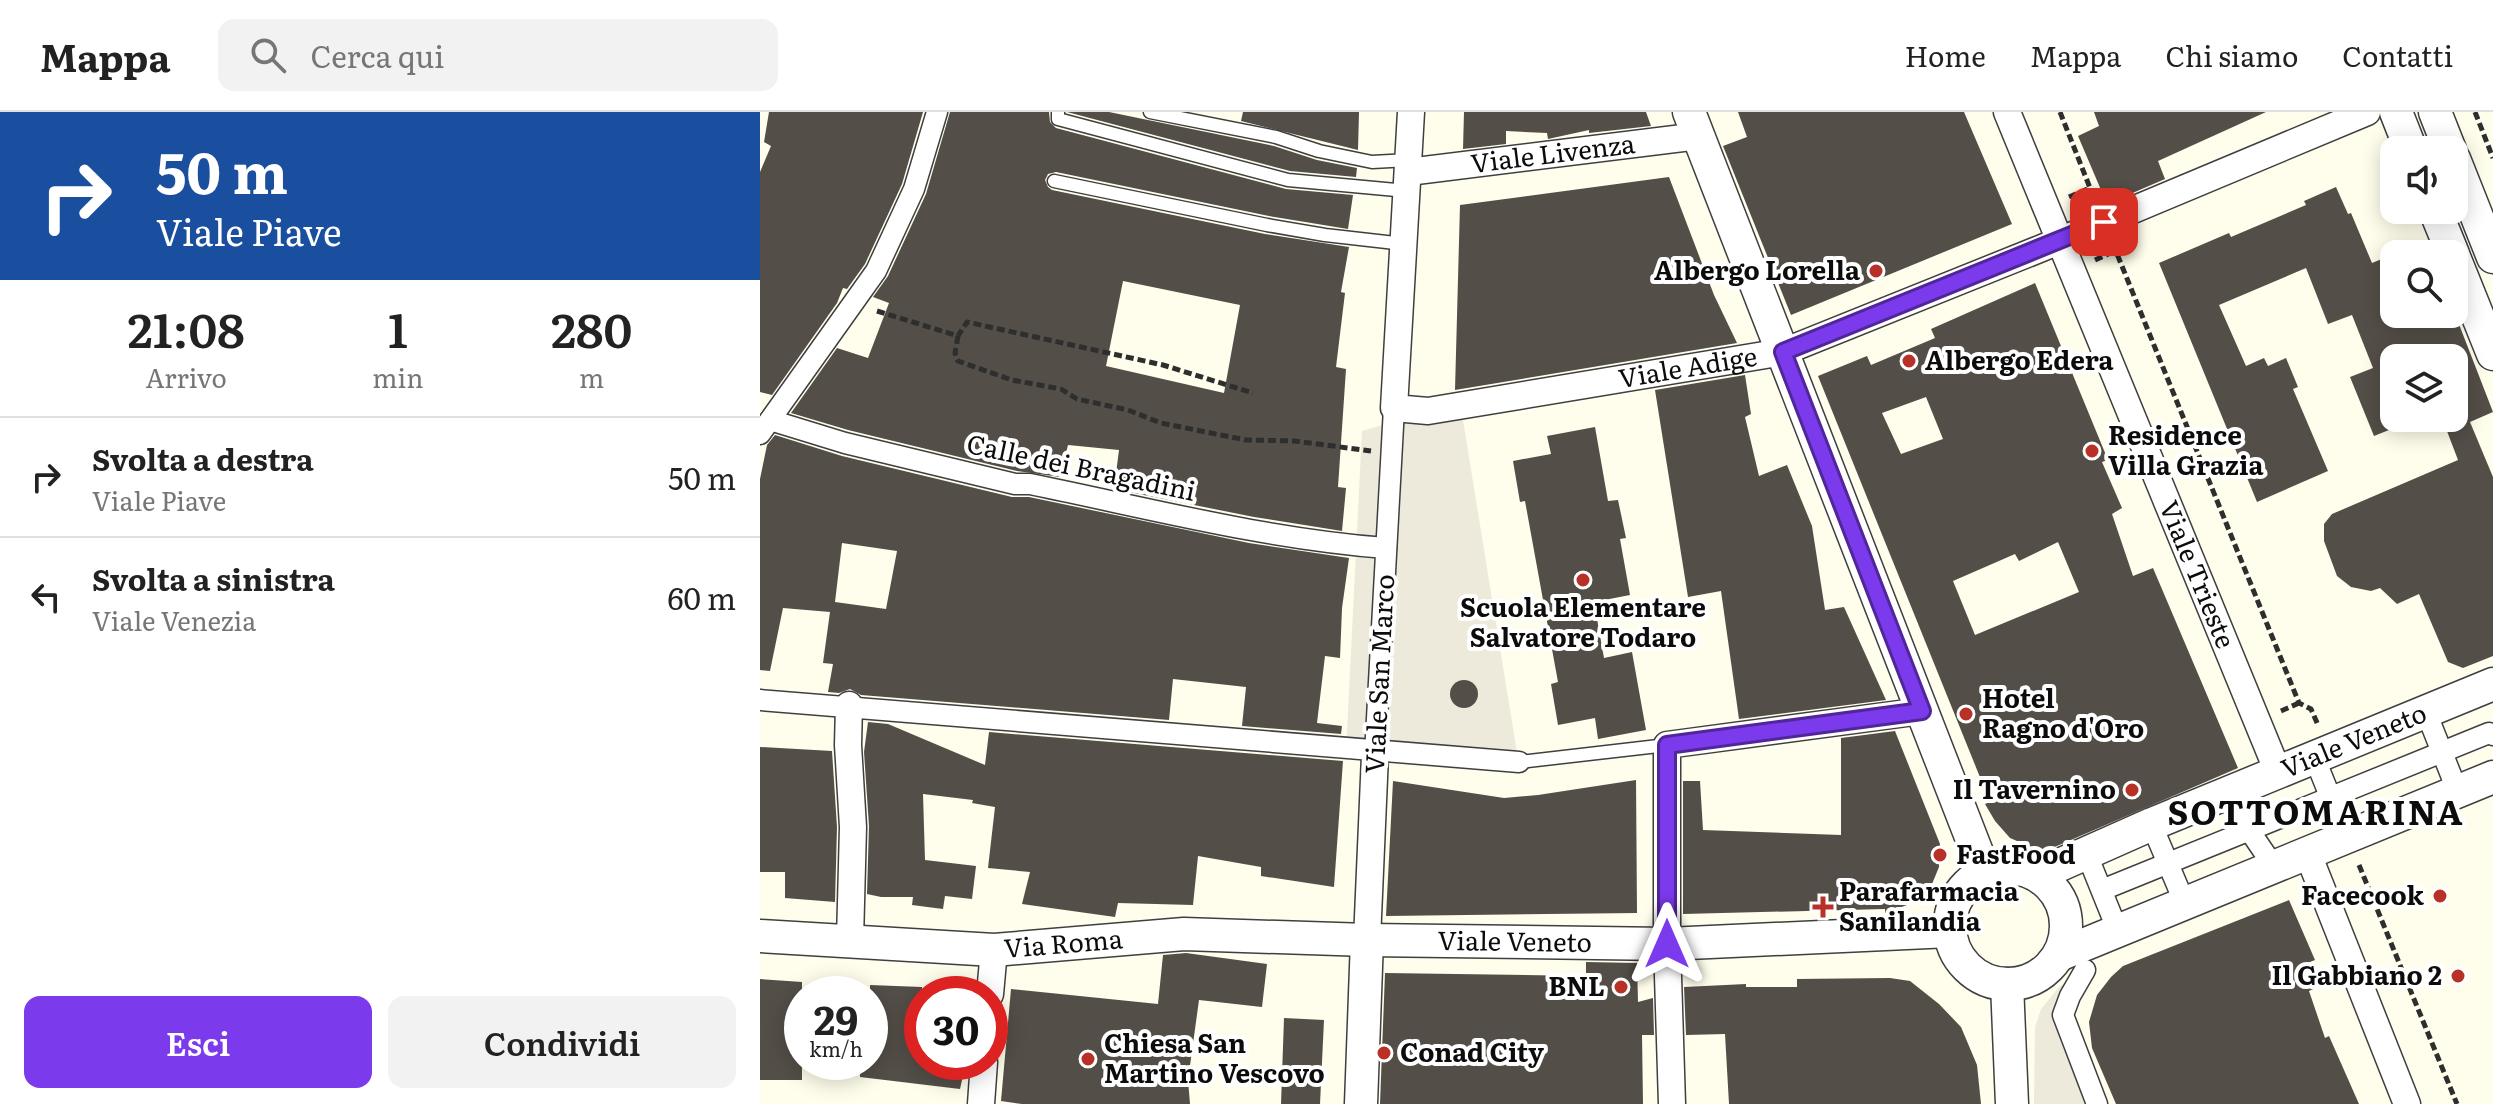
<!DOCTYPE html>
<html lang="it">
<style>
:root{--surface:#fff;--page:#f2f2f2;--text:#222;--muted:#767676;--line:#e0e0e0;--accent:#7c3aed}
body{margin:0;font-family:Literata,serif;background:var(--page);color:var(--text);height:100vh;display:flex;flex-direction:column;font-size:30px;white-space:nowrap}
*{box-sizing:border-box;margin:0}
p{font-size:26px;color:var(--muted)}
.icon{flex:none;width:44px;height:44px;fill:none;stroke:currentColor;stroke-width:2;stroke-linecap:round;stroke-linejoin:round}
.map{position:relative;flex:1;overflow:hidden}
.sheet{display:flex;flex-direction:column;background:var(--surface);width:760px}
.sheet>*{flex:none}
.banner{background:#1a4fa0;color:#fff;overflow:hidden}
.buttons{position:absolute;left:1620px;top:24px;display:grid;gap:16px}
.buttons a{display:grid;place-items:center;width:88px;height:88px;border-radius:16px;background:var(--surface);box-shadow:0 4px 20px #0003;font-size:40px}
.speed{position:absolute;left:24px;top:864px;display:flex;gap:16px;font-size:40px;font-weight:700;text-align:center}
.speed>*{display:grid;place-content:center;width:104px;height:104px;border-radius:50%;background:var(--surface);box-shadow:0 4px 20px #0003;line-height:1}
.speed small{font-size:20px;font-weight:400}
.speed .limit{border:12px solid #d22;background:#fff;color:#111}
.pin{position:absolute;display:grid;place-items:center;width:68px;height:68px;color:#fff;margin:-34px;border-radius:16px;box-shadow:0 4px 12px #0006}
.me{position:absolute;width:88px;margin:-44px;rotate:0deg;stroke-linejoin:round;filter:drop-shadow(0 0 6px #0008)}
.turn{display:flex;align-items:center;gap:28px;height:168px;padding:0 24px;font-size:36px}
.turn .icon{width:104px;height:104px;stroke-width:2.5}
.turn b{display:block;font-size:56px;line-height:68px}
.eta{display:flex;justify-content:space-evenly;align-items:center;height:136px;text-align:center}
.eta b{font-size:48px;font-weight:600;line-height:56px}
.primary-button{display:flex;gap:16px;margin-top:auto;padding:16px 24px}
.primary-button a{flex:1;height:92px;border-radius:16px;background:var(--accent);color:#fff;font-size:32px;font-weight:600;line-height:92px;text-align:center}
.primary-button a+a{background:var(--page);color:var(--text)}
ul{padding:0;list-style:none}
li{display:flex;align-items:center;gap:24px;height:120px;padding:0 24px;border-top:2px solid var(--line)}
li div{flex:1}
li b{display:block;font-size:30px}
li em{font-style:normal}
header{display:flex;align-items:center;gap:48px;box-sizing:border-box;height:112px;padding:0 40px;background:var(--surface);border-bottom:2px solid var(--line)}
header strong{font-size:38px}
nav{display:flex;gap:44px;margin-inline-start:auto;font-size:28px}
.search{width:560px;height:72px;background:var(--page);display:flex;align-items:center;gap:20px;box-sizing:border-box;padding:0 28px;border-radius:16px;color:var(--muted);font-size:30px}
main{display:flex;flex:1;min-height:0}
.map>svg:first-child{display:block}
</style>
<header>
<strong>Mappa</strong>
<div class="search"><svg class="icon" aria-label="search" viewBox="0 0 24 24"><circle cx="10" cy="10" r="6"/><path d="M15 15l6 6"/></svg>Cerca qui</div>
<nav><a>Home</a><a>Mappa</a><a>Chi siamo</a><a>Contatti</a></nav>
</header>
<main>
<section class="sheet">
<div class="banner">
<div class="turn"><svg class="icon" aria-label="right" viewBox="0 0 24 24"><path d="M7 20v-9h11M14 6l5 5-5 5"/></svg><div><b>50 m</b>Viale Piave</div></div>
</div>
<div class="eta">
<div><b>21:08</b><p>Arrivo</p></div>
<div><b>1</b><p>min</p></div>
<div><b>280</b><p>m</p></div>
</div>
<ul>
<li><svg class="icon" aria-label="right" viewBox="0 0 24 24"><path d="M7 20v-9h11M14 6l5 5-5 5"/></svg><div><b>Svolta a destra</b><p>Viale Piave</p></div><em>50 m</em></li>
<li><svg class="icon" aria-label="left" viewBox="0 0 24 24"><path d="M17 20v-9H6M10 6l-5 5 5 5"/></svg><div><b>Svolta a sinistra</b><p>Viale Venezia</p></div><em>60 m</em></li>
</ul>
<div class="primary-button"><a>Esci</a><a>Condividi</a></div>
</section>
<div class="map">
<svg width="1733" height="992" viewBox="0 0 1733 992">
<rect width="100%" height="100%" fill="#fffdeb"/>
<g fill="#edeadb">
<polygon points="702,302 759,653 586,640 602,319 633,310"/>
<polygon points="1325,858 1303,903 1337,992 1274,992 1275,915 1281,897 1299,875"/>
</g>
<g fill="#544e48" fill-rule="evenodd">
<polygon points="9,0 163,0 142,72 105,152 87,177 83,176 77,191 12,283 0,280 0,60 11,34 4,30"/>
<path d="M190,0H289L290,10L296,16L526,77L593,83L588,117L509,104L296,60L288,62L285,68L288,75L292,78L505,122L589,135L581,180L585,181L576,255L586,257L578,375L586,376L582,419L494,405L354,377L359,338L308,333L300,365L257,359L88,318L31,301L77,236L108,246L129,191L113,185L128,164L166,82ZM363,169L480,193L464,281L346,254Z"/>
<polygon points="307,0 349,0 514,34 557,48 597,56 596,65 530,59"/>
<polygon points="483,0 599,0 598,38 481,9"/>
<polygon points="704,0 886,0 891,14 829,21 829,18 788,27 787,21 746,19 746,32 703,37"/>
<polygon points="978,0 1204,0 1252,112 1031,203 963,34 987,25"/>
<polygon points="1334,0 1506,0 1398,49 1405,67 1347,92 1318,24 1339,14"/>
<polygon points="909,65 954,183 977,231 695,278 700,93"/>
<polygon points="1576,75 1588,102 1591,101 1612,151 1634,142 1634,202 1695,202 1733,300 1710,310 1733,365 1733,544 1703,556 1688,550 1659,482 1637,492 1620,476 1611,479 1591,475 1577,464 1564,429 1564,412 1572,402 1698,348 1682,306 1694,306 1694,246 1634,246 1634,316 1614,324 1590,265 1613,256 1592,203 1568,212 1546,156 1459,193 1486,254 1504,246 1508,254 1526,246 1538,275 1533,277 1568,359 1497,390 1399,151 1469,121 1471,125 1546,93 1544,89"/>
<path d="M1275,171L1348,348L1342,350L1362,396L1352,402L1373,464L1393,456L1478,656L1283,740L1250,726L1235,709L1225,692L1230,690L1058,264L1107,244L1111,253L1175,226L1171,217ZM1166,285L1183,327L1141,342L1122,301ZM1298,430L1319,480L1215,523L1193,469L1255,442L1259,449Z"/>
<polygon points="985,263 991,302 985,305 999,364 1027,353 1052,414 1065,498 1084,495 1126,588 979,607 961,479 928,485 895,278"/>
<polygon points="835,315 848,389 858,388 866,426 860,427 870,483 834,490 844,546 872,540 886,618 838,627 835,606 798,613 791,572 798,570 765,389 760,390 753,349 791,342 787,324"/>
<path d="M15,323L82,344L252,385H269L489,431L589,446L582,496L580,546L565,544L557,611L582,614L581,622L482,614L486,575L413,567L409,608L101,583L90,577L79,581L68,580L73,552L63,551L70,500L23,496L10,559L0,558V367L7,333ZM82,431L137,439L126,497L75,490Z"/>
<circle cx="704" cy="582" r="14"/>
<polygon points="108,610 128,612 225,653 229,620 583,649 574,775 501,764 501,755 438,744 433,793 358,791 355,805 262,792 270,760 228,756 235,695 212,691 213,688 163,682 165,748 216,754 212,787 185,784 183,797 152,793 153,785 121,785 107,782 109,714 104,640"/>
<polygon points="1135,619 1180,732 1179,755 1170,777 1158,789 1125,801 1125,797 923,802 923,669 940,669 943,718 1081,723 1081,626"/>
<polygon points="0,635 72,639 77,715 75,790 25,786 25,760 0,760"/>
<polygon points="876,668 877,801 626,804 633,669 744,686 778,683"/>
<polygon points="1529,788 1555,848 1545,852 1555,876 1549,879 1565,926 1569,924 1599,992 1356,992 1332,936 1329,910 1337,883 1351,865 1363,854"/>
<polygon points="426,841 507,852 502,895 439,888 428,968 430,992 262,992 241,989 251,877 398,892 403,843"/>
<polygon points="826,850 877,851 878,890 893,886 894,923 882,923 883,992 620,992 625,861 826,864"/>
<polygon points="1130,866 1150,869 1179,892 1201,915 1217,953 1221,992 969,992 965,922 926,923 924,875 986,872 986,875 1037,875 1037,867"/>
<polygon points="0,867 42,870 42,968 0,968"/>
<polygon points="110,873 162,875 162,950 206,950 200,977 100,965 100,950 110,950"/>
<polygon points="524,906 564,908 560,992 521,992"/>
</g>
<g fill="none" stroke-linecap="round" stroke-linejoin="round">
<defs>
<g id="service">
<polyline points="298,0 298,7 528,68 647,79"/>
<polyline points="390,0 516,25 559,39 612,50 649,48"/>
<polyline points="294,69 507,113 565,123 644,132"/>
<polyline points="759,650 907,633"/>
</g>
<g id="pedestrian">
<path d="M10,308L85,331L255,372H270C388,396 506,427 626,436"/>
<polyline points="0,322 116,159 154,77 177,0"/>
<polyline points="0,588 759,650"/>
<polyline points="1670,610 1693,668"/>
<polyline points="615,643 634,296"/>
<polyline points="1559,657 1582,714"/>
<polyline points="1482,688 1489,718 1506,743"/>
<polyline points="1396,723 1420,780"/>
<polyline points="1330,750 1353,807"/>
<polyline points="1342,778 1729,621 1733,623"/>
<polyline points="1325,858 1310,884 1303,903 1337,992"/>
</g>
<g id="minor">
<path id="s1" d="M651,0L634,296L668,299L1023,240L1282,136L1607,0"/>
<path id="s2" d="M1247,0L1518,660"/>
<path id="s3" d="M648,60L939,24"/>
<polyline points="89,593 88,633 93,715 90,828"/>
<polyline points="1548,742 1647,992"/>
<polyline points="607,828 615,643"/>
<polyline points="230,882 234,838"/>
<polyline points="221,992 224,950"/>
<polyline points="912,992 907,832 907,633 1162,599"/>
</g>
<g id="tertiary">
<polyline points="929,0 1225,761"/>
<polyline points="1636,0 1651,38"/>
<polyline points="1675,0 1690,38"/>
<polyline points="1694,47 1733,145"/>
<polyline points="1675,98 1693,142"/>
<polyline points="1694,145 1733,242"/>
<circle cx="1248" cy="814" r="58"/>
<path id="s4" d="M1277,763L1392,712L1733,572"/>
<path id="s5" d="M0,824L234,838L424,822L607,828L907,832L1190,819"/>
<polyline points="1299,843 1733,665"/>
<polyline points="1247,872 1252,992"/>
<polyline points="601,992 607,828"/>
</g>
</defs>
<use href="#service" stroke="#3f3f3f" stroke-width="15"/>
<use href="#pedestrian" stroke="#3f3f3f" stroke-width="23"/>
<use href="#minor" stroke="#3f3f3f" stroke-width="29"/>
<use href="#tertiary" stroke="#3f3f3f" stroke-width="35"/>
<g stroke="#2e2e2e" stroke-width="5" stroke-dasharray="8 4" stroke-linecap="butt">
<polyline points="1300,0 1334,86"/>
<polyline points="1715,0 1733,46"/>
<polyline points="1309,85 1330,76"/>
<polyline points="1353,132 1539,591 1551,597 1558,613"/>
<polyline points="1335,148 1355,139"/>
<polyline points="117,199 198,224 207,210 403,253 493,281"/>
<polyline points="198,224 195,241 198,249 252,268 301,277 317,287 368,298 401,311 486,328 535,329 611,339"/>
<polyline points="1521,599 1539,591"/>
<polyline points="1599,753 1697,992"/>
</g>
<use href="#service" stroke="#fff" stroke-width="12"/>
<use href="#pedestrian" stroke="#fff" stroke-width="20"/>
<use href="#minor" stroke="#fff" stroke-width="26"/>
<use href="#tertiary" stroke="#fff" stroke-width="32"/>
</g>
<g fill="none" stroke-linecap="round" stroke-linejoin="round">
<defs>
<polyline id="route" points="907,832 907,633 1162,599 1023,240 1344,110"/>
</defs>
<use href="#route" stroke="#51269a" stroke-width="20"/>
<use href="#route" stroke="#7c3aed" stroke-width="14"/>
</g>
<g fill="#b83127" stroke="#fff" stroke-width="3">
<circle cx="1116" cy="159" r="8"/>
<circle cx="1149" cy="249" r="8"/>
<circle cx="1332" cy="339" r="8"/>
<circle cx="823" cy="468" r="8"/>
<circle cx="1206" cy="602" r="8"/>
<circle cx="1372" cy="678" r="8"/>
<circle cx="1180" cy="743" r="8"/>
<circle cx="1680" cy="784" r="8"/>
<path d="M1059 783h8v8h8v8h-8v8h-8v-8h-8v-8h8z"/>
<circle cx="1698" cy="864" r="8"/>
<circle cx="861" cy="875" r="8"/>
<circle cx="624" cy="941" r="8"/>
<circle cx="328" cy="947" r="8"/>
</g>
<g text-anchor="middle" stroke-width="8" stroke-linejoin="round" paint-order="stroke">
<g font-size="26" fill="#0c0c0c" stroke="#fff">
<text dy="9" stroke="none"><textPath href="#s3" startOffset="146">Viale Livenza</textPath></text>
<text dy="9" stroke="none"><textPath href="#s1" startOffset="594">Viale Adige</textPath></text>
<text transform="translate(321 356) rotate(12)" y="9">Calle dei Bragadini</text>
<text dy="9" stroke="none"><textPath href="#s2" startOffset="500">Viale Trieste</textPath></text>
<text transform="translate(620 562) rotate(-87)" y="9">Viale San Marco</text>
<text dy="9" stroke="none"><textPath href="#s4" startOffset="344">Viale Veneto</textPath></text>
<text dy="9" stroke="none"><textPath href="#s5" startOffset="756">Viale Veneto</textPath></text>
<text dy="9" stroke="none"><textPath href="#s5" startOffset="304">Via Roma</textPath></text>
</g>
<g font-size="26" font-weight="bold" fill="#0c0c0c" stroke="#fff" text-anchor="start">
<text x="1100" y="168" text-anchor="end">Albergo Lorella</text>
<text x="1165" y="258">Albergo Edera</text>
<text x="1348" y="333">Residence<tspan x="1348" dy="30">Villa Grazia</tspan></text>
<text x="823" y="505" text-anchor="middle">Scuola Elementare<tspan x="823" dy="30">Salvatore Todaro</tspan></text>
<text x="1222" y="596">Hotel<tspan x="1222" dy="30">Ragno d'Oro</tspan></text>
<text x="1356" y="687" text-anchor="end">Il Tavernino</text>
<text x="1196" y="752">FastFood</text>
<text x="1079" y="789">Parafarmacia<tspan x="1079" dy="30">Sanilandia</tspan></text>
<text x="1664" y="793" text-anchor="end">Facecook</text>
<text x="1682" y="873" text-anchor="end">Il Gabbiano 2</text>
<text x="845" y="884" text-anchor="end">BNL</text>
<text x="344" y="941">Chiesa San<tspan x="344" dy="30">Martino Vescovo</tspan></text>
<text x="640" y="950">Conad City</text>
</g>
<g font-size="34" font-weight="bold" letter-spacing="2" fill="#0c0c0c" stroke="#fff">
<text x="1556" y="713">SOTTOMARINA</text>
</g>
</g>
</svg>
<div class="buttons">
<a><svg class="icon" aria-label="sound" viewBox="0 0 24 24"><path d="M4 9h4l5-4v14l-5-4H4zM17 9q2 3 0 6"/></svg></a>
<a><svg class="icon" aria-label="search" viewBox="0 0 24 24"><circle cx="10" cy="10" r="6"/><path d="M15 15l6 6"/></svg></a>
<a><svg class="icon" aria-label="layers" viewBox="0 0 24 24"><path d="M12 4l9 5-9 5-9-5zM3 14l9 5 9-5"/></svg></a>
</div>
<div class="speed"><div>29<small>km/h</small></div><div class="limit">30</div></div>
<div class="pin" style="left:1344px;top:110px;background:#d93025"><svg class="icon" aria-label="arrive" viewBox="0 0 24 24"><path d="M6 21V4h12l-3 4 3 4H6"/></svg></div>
<svg class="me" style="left:907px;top:832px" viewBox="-20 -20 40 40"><path d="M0-17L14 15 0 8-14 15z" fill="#7c3aed" stroke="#fff" stroke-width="4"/></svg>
</div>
</main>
